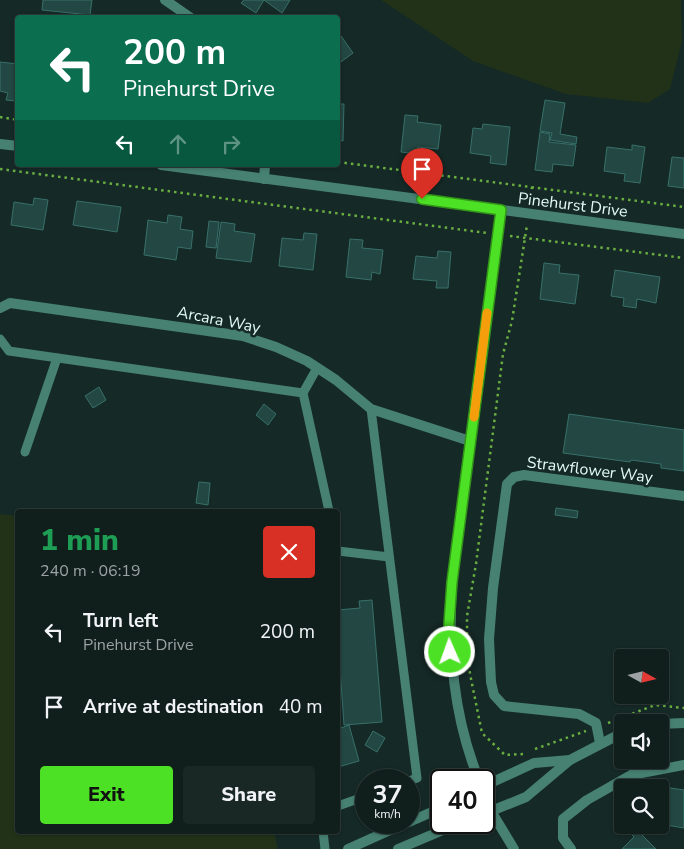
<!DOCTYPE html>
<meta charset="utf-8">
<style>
:root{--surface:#101f1c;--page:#192725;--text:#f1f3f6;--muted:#9ca2a3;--line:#303d3b;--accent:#4de126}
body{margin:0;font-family:"Nunito Sans",sans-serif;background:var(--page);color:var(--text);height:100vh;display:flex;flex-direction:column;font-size:19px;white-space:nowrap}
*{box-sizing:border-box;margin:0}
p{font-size:16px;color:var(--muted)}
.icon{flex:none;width:28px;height:28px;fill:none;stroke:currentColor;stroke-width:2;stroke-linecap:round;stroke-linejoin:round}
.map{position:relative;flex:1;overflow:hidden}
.details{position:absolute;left:15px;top:509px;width:325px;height:325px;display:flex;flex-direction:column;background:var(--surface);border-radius:5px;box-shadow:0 1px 4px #0004,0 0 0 1px var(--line)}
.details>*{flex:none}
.hud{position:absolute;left:15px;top:15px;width:325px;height:152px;border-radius:5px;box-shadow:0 1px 4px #0004,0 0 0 1px var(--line);background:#0b6e4f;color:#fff;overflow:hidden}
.needle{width:32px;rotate:98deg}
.tools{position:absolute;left:614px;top:649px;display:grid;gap:10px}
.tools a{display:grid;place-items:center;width:55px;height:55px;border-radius:5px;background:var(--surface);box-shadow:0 1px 4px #0004,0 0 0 1px var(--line);font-size:25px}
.speed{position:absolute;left:355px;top:769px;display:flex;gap:10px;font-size:25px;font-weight:700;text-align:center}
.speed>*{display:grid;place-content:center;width:65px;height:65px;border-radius:50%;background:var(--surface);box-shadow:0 1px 4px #0004,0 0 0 1px var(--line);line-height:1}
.speed small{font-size:12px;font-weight:400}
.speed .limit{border:2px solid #111;border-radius:8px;background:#fff;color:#111}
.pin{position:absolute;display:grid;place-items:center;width:42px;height:42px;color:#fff;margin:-51px -21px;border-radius:50% 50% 50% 0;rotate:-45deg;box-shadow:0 0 5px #0007}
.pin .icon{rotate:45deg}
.me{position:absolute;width:55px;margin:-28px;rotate:358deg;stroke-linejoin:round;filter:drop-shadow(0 0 4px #0008)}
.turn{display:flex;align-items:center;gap:18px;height:105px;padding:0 25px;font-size:22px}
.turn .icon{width:65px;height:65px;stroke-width:2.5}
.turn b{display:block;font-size:35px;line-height:42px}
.lanes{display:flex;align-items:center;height:48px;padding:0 25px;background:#0003;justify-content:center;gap:25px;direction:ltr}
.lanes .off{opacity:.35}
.round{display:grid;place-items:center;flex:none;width:52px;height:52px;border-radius:5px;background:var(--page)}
.head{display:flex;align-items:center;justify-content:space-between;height:85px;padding:0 25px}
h1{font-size:30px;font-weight:800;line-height:38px;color:#1e9e55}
.primary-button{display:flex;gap:10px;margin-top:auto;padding:10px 25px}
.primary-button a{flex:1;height:58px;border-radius:5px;background:var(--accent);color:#111;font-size:20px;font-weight:800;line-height:58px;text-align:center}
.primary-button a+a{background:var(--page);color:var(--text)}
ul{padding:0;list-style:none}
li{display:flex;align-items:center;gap:15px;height:75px;padding:0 25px}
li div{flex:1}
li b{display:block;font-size:19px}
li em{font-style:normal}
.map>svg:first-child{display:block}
</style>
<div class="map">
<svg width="684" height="849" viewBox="0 0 684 849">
<rect width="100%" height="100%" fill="#152926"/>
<g fill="#213218">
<polygon points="381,0 681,0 682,41 670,89 648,103 566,94 473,61"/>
<polygon points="0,514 17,516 18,831 274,831 278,849 0,849"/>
</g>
<g fill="#234743" stroke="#38706a">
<polygon points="43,0 92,0 90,15 42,10"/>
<polygon points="244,0 290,0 282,13 264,0 256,13 241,3"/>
<polygon points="341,36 353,53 338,64 338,38"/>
<polygon points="0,62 18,64 16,101 6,100 8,93 0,91"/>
<polygon points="545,100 565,103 560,134 577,137 576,144 550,140 552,133 540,131"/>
<polygon points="338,104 344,104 343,141 338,140"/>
<polygon points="405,115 418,116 417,122 441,125 438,149 418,147 417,154 401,152"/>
<polygon points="483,124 510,127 506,165 490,163 491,156 470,153 473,128 482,129"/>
<polygon points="540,132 550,134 549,142 576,145 573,166 553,164 552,172 535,170"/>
<polygon points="632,145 645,147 640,183 624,181 625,174 604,171 607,147 632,150"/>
<polygon points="672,157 684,158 684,188 668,186"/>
<polygon points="34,198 48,200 43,230 11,225 14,202 33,205"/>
<polygon points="77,201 121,207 117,232 73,225"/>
<polygon points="168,215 182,217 180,229 193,231 191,249 178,247 176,260 144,255 148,220 167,223"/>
<polygon points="209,221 219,222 216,248 206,247"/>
<polygon points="221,222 235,224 234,231 255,234 251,262 216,258"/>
<polygon points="304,233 317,234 313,270 279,266 282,238 303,240"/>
<polygon points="350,239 363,240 362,248 383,250 380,274 372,272 371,280 346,277"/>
<polygon points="438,251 451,252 448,288 436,288 437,281 413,279 416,256 437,258"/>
<polygon points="544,263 560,265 559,273 579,275 575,304 540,299"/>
<polygon points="615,270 660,277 656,303 637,299 636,308 623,306 624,298 611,296"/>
<polygon points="99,387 106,400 93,408 85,396"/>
<polygon points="264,404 276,414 268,425 256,415"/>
<polygon points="569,414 684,430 684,471 661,468 661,464 631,460 630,462 563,453"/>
<polygon points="199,482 210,483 208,505 196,503"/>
<polygon points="556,508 578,511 577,518 555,515"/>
<polygon points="372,600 382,722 344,725 338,640 338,610 360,608 359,601"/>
<polygon points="349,725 359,761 338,767 338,729"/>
<polygon points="373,731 385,738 377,752 365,745"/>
<polygon points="657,786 684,790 684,828 660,824 660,788"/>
<polygon points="622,814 622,825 646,825 639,832 656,849 622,849 634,837 615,818"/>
</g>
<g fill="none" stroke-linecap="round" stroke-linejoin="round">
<g stroke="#6aae42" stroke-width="2.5" stroke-dasharray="2.5 4" stroke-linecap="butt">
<polyline points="0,117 18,120"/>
<polyline points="338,162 684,207"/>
<polyline points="0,169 487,233"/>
<polyline points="530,202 532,187"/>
<polyline points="510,236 684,258"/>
<polyline points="608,723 655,705 684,708"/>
<polyline points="535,749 586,731"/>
<polyline points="523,754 505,755 482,733 470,674 467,641 467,616 476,564 503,354 512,321 527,225"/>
</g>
<g stroke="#468171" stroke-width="9">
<polyline points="0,339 9,351 303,393 329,511"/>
<polyline points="303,393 317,368"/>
<polyline points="371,409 417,778 409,781"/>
<polyline points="25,452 57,358"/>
<polyline points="338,551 389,557"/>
<polyline points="338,806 366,796"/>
<polyline points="323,831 325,849"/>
</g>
<g stroke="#468171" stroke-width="10">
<polyline points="165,0 191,18"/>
<polyline points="264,179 265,165"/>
<polyline points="0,308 10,303 243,336 276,347 307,361 336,380 371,409 470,441"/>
<polyline points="660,724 684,723"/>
<polyline points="600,743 596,723 579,714 504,706 494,695 491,682 489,639 493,588 507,484 514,477 524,475 684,496"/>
<polyline points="484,786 534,763 570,760"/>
<polyline points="484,814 526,797 570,760 622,733"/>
<polyline points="409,822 441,808"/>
<polyline points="348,849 408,822"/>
<polyline points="398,849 462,822"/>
<polyline points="571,849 563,838 563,819 587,800 631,775 684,765"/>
</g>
<g stroke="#468171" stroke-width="10">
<polyline points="0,144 18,146"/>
<polyline points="161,165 684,234"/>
<path d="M479,780C453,716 448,650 452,582L501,210"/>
<polyline points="484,792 491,811 514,849"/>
</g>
</g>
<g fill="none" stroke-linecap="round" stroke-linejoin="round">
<defs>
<polyline id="route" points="422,199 501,210 452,582 449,624 450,652"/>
</defs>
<use href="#route" stroke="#329219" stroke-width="12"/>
<use href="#route" stroke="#4de126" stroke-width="9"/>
<polyline stroke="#f59e0b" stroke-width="9" points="474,417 487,313"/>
</g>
<g text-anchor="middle" stroke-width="5" stroke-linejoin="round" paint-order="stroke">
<g font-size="16" fill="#e1fbf6" stroke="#152926">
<text transform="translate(573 204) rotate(7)" y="6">Pinehurst Drive</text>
<text transform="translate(219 319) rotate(11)" y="6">Arcara Way</text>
<text transform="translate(590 469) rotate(7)" y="6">Strawflower Way</text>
</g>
</g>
</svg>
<div class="tools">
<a><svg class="needle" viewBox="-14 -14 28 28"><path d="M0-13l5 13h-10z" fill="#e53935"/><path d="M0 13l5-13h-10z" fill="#9ca2a3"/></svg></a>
<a><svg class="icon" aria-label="sound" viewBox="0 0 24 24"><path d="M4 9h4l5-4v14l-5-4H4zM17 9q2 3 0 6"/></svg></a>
<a><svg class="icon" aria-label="search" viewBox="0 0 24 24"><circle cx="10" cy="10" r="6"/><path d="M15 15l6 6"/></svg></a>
</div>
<div class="speed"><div>37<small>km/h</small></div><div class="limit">40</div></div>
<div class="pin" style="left:422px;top:199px;background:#d93025"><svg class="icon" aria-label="arrive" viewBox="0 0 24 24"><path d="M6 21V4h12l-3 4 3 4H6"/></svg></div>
<svg class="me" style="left:450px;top:652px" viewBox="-20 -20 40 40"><circle r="17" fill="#4de126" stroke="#fff" stroke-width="3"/><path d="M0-11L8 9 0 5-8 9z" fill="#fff"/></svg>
<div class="hud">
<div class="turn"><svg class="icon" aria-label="left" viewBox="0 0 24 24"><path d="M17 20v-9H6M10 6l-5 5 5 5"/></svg><div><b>200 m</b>Pinehurst Drive</div></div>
<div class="lanes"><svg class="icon" aria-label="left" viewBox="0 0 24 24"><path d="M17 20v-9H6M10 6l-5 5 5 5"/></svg><svg class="icon off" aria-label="ahead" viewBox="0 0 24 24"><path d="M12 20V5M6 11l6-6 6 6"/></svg><svg class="icon off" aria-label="right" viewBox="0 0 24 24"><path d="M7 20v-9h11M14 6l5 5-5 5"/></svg></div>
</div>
<section class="details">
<div class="head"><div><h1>1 min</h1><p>240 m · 06:19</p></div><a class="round" style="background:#d93025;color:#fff"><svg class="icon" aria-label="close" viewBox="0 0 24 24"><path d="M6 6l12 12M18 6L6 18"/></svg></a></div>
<ul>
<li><svg class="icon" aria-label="left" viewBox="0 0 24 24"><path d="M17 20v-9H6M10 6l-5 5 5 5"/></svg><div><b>Turn left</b><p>Pinehurst Drive</p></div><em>200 m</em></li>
<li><svg class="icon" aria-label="arrive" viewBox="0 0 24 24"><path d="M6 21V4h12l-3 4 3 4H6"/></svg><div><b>Arrive at destination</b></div><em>40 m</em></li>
</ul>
<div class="primary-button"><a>Exit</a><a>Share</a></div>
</section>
</div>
